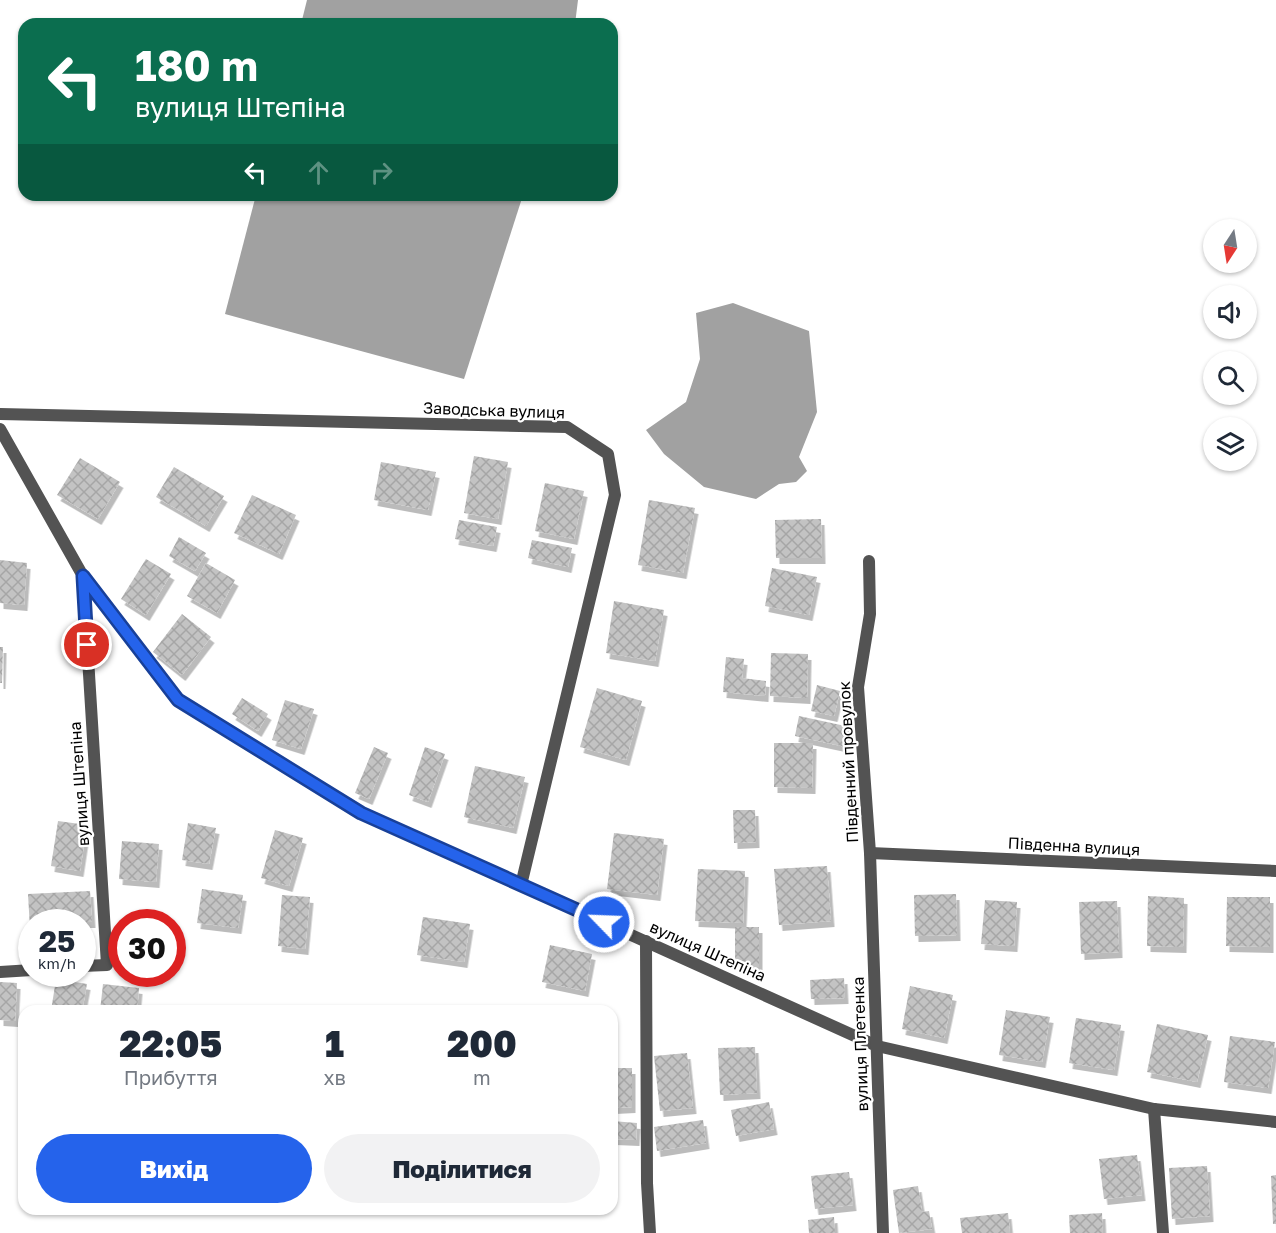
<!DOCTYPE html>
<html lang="uk">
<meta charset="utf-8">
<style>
:root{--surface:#fff;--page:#f2f2f3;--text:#1f2937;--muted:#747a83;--accent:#2563eb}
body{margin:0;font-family:"Golos Text",sans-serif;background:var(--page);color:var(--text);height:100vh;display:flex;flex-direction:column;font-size:22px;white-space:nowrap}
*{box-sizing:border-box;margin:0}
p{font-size:20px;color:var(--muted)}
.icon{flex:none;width:33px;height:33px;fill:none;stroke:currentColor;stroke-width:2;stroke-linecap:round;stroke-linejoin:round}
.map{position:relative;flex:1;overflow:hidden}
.panel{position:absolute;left:18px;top:1005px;width:600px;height:210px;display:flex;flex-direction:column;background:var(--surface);border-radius:18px;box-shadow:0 2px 4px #0004}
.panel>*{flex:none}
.banner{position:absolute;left:18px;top:18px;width:600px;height:183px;border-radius:18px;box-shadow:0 2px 4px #0004;background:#0b6e4f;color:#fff;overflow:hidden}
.needle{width:39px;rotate:192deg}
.buttons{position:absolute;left:1203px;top:219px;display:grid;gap:12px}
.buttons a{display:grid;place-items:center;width:54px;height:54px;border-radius:50%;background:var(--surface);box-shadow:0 2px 4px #0004;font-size:30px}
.speed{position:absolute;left:18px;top:909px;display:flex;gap:12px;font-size:30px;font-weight:700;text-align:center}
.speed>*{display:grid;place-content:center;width:78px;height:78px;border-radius:50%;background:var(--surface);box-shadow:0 2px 4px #0004;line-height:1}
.speed small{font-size:15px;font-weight:400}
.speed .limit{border:9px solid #d22;background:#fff;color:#111}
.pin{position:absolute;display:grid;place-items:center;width:51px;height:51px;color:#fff;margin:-26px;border:3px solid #fff;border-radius:50%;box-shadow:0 2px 6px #0007}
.me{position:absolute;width:66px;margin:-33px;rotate:294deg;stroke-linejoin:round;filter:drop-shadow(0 0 4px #0008)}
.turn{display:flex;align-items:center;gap:21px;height:126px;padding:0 18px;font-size:27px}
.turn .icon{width:78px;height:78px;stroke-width:2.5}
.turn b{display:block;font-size:42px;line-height:51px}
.lanes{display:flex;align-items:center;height:57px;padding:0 18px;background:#0003;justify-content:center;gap:30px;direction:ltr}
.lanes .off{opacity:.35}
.eta{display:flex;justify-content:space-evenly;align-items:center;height:102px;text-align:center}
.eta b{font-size:36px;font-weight:800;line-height:42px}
.button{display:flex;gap:12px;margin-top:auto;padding:12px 18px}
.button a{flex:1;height:69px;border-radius:36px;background:var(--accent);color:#fff;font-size:24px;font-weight:800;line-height:69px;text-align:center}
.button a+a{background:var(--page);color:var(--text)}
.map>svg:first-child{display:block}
</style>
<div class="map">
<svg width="1276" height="1233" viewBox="0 0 1276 1233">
<defs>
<pattern id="building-cross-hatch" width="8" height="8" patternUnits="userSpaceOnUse" patternTransform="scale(1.5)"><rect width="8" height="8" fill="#c3c3c3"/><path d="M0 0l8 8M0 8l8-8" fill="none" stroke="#a6a6a6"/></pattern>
<filter id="shadow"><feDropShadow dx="3.5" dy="6" stdDeviation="0" flood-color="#0004"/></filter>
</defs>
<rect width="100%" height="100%" fill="#fff"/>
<g fill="#a1a1a1">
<polygon points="307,0 578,0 575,24 301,24"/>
<polygon points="256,195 523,195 464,379 225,314"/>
<polygon points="733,303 809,331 817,412 799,457 807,471 796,482 779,484 756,499 704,487 664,454 646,430 686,402 700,359 696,313"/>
</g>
<g fill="url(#building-cross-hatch)" filter="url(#shadow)">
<polygon points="474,456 508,462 498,519 464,513"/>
<polygon points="80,458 120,482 98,519 57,495"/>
<polygon points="381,462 436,472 428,510 374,500"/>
<polygon points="174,467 224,496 206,526 156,497"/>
<polygon points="545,483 584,491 574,539 535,531"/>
<polygon points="252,495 296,515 279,554 234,533"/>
<polygon points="649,500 695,508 683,573 638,565"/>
<polygon points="821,519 822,558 776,558 775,520"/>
<polygon points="459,520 497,527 493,546 455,539"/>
<polygon points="179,537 206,553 195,571 169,556"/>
<polygon points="532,540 572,548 568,567 528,558"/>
<polygon points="146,559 171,574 146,615 121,599"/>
<polygon points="0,560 27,563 24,605 0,603"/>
<polygon points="206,563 235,580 217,613 187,596"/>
<polygon points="772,568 817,577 809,615 765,606"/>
<polygon points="614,601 664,610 655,661 606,653"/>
<polygon points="182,614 211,637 182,675 153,652"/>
<polygon points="0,647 3,647 2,683 0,683"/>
<polygon points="771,653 808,654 807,698 770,696"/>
<polygon points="726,657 744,659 742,678 766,681 765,696 723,692"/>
<polygon points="817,685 840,691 834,716 811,711"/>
<polygon points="597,688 642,701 626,760 580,747"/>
<polygon points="242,698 268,714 258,731 232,714"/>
<polygon points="285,700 314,709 301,749 272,740"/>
<polygon points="799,716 850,727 846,747 795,736"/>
<polygon points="774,743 813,743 812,788 774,787"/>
<polygon points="374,747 388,753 369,799 355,793"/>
<polygon points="425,747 445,754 428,802 409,795"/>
<polygon points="475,766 525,777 513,828 464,817"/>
<polygon points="733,810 755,810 756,842 734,843"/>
<polygon points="58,821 87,825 80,871 51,866"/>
<polygon points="188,823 216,828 209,864 182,860"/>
<polygon points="275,830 303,838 289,886 261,878"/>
<polygon points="614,833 664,839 657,895 607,889"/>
<polygon points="122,841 159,844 156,882 119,879"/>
<polygon points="827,866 831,921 779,925 774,869"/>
<polygon points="698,869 745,871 743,923 695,921"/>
<polygon points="202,889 243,895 238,928 197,923"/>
<polygon points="90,891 92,922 32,922 30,929 28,894"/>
<polygon points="956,894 957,935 915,936 914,895"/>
<polygon points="282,895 310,897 305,949 278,946"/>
<polygon points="1148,896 1184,898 1183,947 1147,946"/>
<polygon points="1227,897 1270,897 1270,947 1226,946"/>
<polygon points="985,900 1017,902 1014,946 981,944"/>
<polygon points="1117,901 1119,952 1081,954 1079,902"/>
<polygon points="423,917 470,924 464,962 417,955"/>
<rect x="735" y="927" width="24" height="40"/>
<polygon points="550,945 592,954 585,991 542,982"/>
<polygon points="844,978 845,998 811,999 810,980"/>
<polygon points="56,979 87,984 82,1011 51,1011"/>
<polygon points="0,982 17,983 15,1021 0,1020"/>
<polygon points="103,984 139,988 137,1011 100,1011"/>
<polygon points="910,986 953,995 944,1038 902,1029"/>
<polygon points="1006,1010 1050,1017 1042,1062 999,1055"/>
<polygon points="1076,1018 1121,1025 1114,1070 1069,1063"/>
<polygon points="1157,1024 1208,1035 1197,1082 1147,1072"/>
<polygon points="1230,1036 1275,1042 1268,1088 1224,1082"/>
<polygon points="755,1047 757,1093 720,1095 718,1048"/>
<polygon points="687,1053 693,1108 660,1111 654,1056"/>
<polygon points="612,1068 632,1068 632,1107 612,1108"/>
<polygon points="769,1102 774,1129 736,1136 731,1110"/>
<polygon points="703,1120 706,1143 657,1151 654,1127"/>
<polygon points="612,1121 637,1123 636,1140 612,1139"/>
<polygon points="1137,1155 1142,1195 1104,1199 1099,1159"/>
<polygon points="1207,1166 1210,1216 1172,1219 1169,1168"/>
<polygon points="849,1172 853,1205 815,1209 811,1176"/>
<polygon points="1276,1175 1276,1224 1273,1224 1271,1176"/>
<polygon points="918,1186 922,1212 929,1211 932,1229 899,1233 893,1190"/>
<polygon points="1008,1213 1010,1233 962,1233 960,1218"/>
<polygon points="1102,1213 1103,1233 1070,1233 1069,1215"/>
<polygon points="834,1217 835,1233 809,1233 808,1220"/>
</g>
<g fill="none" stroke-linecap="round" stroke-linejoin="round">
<g stroke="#535353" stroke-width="12">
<polyline points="0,414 567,427 608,454 615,495 521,885"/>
<polyline points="0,429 83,576 178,700 361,813 877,1046 1154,1109 1276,1122"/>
<polyline points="869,561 870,614 858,687 870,853 883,1233"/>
<polyline points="870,853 1276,871"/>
<polyline points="646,941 647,1183 650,1233"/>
<polyline points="82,966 107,965 83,577"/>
<polyline points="0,972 32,970"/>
<polyline points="1154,1109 1163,1233"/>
</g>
</g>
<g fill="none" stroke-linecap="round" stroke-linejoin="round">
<defs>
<polyline id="route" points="87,645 83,576 178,700 361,813 604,922"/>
</defs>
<use href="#route" stroke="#184099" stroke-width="15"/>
<use href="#route" stroke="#2563eb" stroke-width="10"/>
</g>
<g text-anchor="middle" stroke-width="4.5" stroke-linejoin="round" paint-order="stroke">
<g font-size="16" fill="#000" stroke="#fff">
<text transform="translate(494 410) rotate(2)" y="6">Заводська вулиця</text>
<text transform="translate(848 762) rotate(-93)" y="6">Південний провулок</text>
<text transform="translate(79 784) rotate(-94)" y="6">вулиця Штепіна</text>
<text transform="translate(1074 846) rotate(3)" y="6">Південна вулиця</text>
<text transform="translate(708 951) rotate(24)" y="6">вулиця Штепіна</text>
<text transform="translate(860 1044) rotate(-92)" y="6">вулиця Плетенка</text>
</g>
</g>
</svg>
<div class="buttons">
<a><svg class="needle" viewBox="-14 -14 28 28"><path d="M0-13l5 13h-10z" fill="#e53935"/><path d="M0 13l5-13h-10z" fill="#747a83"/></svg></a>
<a><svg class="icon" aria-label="sound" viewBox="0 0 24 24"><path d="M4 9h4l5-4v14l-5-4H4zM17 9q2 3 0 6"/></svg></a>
<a><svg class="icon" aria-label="search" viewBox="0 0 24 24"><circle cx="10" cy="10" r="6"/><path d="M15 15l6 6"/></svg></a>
<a><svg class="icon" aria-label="layers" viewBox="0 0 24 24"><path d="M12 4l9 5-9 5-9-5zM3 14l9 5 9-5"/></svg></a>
</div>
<div class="speed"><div>25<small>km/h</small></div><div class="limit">30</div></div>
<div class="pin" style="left:87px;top:645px;background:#d93025"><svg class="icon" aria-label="arrive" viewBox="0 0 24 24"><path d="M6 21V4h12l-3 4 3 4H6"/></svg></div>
<svg class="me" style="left:604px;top:922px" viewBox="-20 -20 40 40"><circle r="17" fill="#2563eb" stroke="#fff" stroke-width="3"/><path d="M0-11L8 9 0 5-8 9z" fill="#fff"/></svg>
<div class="banner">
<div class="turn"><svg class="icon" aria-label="left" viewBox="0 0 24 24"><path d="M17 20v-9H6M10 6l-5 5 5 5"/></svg><div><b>180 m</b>вулиця Штепіна</div></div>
<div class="lanes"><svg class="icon" aria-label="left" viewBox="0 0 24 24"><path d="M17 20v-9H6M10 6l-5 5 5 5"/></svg><svg class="icon off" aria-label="ahead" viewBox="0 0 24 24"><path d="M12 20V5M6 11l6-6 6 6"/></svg><svg class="icon off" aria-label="right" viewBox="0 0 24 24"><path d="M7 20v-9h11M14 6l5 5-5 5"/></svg></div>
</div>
<section class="panel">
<div class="eta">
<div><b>22:05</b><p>Прибуття</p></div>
<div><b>1</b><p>хв</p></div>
<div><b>200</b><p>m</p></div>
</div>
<div class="button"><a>Вихід</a><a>Поділитися</a></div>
</section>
</div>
